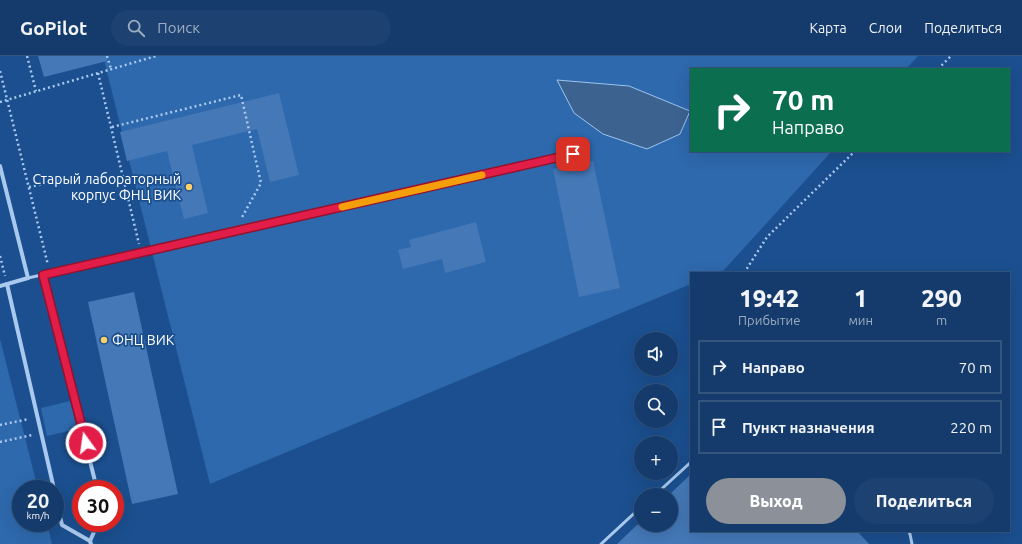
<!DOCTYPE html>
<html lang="ru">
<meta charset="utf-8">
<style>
:root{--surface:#143b6b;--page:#1d4271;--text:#f1f3f6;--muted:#9dadc1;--line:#33557e;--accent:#8c9099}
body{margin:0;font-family:Ubuntu,sans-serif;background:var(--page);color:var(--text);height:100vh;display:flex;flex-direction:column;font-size:15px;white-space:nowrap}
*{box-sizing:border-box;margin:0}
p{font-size:13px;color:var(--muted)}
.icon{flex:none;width:22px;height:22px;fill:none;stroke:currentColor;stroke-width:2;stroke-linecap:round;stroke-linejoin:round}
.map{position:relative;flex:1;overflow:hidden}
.side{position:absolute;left:690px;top:216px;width:320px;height:260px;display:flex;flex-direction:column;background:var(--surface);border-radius:0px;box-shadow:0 4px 16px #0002,0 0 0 1px var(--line)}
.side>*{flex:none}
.hud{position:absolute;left:690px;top:12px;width:320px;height:84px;border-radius:0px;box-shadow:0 4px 16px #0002,0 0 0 1px var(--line);background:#0b6e4f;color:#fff;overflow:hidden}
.tools{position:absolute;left:634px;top:276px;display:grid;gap:8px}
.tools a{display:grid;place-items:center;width:44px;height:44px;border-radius:50%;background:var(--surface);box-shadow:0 4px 16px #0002,0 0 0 1px var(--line);font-size:20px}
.speed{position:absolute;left:12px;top:424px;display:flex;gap:8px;font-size:20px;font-weight:700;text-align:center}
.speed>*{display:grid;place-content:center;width:52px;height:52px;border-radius:50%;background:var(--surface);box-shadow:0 4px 16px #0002,0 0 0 1px var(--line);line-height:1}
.speed small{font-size:10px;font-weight:400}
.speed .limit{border:6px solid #d22;background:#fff;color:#111}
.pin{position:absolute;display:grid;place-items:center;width:34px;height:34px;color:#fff;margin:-17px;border-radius:8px;box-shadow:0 2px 6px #0006}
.me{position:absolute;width:44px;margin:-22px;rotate:346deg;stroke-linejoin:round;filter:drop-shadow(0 0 3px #0008)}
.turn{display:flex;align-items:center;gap:14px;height:84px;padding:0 16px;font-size:18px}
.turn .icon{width:52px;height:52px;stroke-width:2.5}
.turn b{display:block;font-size:28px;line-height:34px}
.eta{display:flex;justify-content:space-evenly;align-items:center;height:68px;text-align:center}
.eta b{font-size:24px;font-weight:800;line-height:28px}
.primary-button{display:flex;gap:8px;margin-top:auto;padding:8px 16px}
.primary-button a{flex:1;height:46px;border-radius:24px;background:var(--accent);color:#fff;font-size:16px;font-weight:800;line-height:46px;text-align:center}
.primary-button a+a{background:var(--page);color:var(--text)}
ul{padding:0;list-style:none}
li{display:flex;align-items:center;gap:12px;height:54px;margin:0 8px 6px;padding:0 8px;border:2px solid var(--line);border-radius:0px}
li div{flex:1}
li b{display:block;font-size:15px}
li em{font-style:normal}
header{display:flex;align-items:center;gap:24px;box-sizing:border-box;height:56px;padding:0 20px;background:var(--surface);border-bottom:1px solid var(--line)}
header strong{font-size:19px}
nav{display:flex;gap:22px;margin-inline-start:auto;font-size:14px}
.search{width:280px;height:36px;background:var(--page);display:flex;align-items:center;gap:10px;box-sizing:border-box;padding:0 14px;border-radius:22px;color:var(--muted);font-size:15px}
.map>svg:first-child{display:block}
</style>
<header>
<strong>GoPilot</strong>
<div class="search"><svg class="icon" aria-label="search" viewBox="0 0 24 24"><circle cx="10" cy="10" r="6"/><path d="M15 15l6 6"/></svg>Поиск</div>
<nav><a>Карта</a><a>Слои</a><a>Поделиться</a></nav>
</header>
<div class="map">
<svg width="1022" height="488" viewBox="0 0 1022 488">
<rect width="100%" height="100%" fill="#1b4f8f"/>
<g fill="#2e69ad">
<polygon points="103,0 918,0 906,13 691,13 691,95 832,95 724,214 716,217 691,217 691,228 210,428"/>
<polygon points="0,283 38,433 21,433 21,467 47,467 52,488 0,488"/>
<polygon points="70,345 77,373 47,380 41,352"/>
</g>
<polygon fill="#3c6290" stroke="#9cc4f0" points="557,24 629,30 690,55 680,78 647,93 603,78 574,57"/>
<g fill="#4478b7">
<polygon points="38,0 107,0 107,5 44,21"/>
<polygon points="279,37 299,119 270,126 257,73 192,89 208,157 184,163 167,95 127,105 120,76"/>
<polygon points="593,105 620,232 579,241 553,113"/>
<polygon points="476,166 486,206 445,217 442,203 403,213 398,194 411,191 409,184"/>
<polygon points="134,236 178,438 132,448 88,246"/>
<polygon points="691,418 691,475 857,475 869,488 617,488 637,469 671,469 671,437"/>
</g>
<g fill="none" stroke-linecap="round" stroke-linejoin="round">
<g stroke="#a9c9ee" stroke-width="2.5" stroke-dasharray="2 3" stroke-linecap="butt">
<polyline points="27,0 36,35"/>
<polyline points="107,0 111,13"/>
<polyline points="938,13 951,0"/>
<polyline points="0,15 48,209"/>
<polyline points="98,17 139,188"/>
<polyline points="0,46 156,0"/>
<polyline points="112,71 241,39 261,127 241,163"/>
<polyline points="29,131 69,123"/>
<polyline points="0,200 5,220"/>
<polyline points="744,217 767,181 855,95"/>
<polyline points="0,369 29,363"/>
<polyline points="0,386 32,379"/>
</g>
<g stroke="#a9c9ee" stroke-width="3">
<polyline points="28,222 573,98"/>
<polyline points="655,439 691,406"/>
<polyline points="908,475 910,478 912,488"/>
<polyline points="601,488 641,451"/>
</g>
<g stroke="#a9c9ee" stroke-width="4">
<polyline points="0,110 28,222 0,230"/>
<polyline points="43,219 97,433"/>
<polyline points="7,228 54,433"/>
<polyline points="55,439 62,469 90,485"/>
<polyline points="91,488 90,485 98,467"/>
</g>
</g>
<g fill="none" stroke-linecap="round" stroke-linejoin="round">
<defs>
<polyline id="route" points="86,387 43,219 573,98"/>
</defs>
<use href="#route" stroke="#92132f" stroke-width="10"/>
<use href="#route" stroke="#e11d48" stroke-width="7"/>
<polyline stroke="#f59e0b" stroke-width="7" points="342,151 482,119"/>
</g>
<g fill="#ffd166" stroke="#1b4f8f" stroke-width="1.5">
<circle cx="189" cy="131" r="4"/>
<circle cx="104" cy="284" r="4"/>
</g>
<g text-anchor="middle" stroke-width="3.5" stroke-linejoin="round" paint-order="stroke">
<g font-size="14" fill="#fff" stroke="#1b4f8f" text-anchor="end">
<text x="181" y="128">Старый лабораторный<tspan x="181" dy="16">корпус ФНЦ ВИК</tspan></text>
<text x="112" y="289" text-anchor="start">ФНЦ ВИК</text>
</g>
</g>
</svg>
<div class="tools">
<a><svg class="icon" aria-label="sound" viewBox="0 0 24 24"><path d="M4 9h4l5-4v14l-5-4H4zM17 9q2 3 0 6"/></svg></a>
<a><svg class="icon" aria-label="search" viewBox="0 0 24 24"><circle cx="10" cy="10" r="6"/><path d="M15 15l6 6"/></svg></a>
<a>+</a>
<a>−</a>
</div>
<div class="speed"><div>20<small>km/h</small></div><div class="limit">30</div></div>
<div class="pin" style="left:573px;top:98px;background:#d93025"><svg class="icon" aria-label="arrive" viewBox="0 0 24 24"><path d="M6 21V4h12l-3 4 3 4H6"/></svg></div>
<svg class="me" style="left:86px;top:387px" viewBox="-20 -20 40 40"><circle r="17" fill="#e11d48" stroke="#fff" stroke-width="3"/><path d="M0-11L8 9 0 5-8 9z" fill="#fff"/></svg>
<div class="hud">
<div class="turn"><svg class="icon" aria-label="right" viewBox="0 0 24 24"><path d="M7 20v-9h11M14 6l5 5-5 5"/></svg><div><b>70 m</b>Направо</div></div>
</div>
<section class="side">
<div class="eta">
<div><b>19:42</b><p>Прибытие</p></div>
<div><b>1</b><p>мин</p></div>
<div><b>290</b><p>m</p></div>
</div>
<ul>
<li><svg class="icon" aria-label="right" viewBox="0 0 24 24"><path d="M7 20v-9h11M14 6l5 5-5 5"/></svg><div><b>Направо</b></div><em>70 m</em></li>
<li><svg class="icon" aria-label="arrive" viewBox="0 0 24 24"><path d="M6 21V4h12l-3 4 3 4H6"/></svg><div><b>Пункт назначения</b></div><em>220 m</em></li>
</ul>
<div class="primary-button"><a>Выход</a><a>Поделиться</a></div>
</section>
</div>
